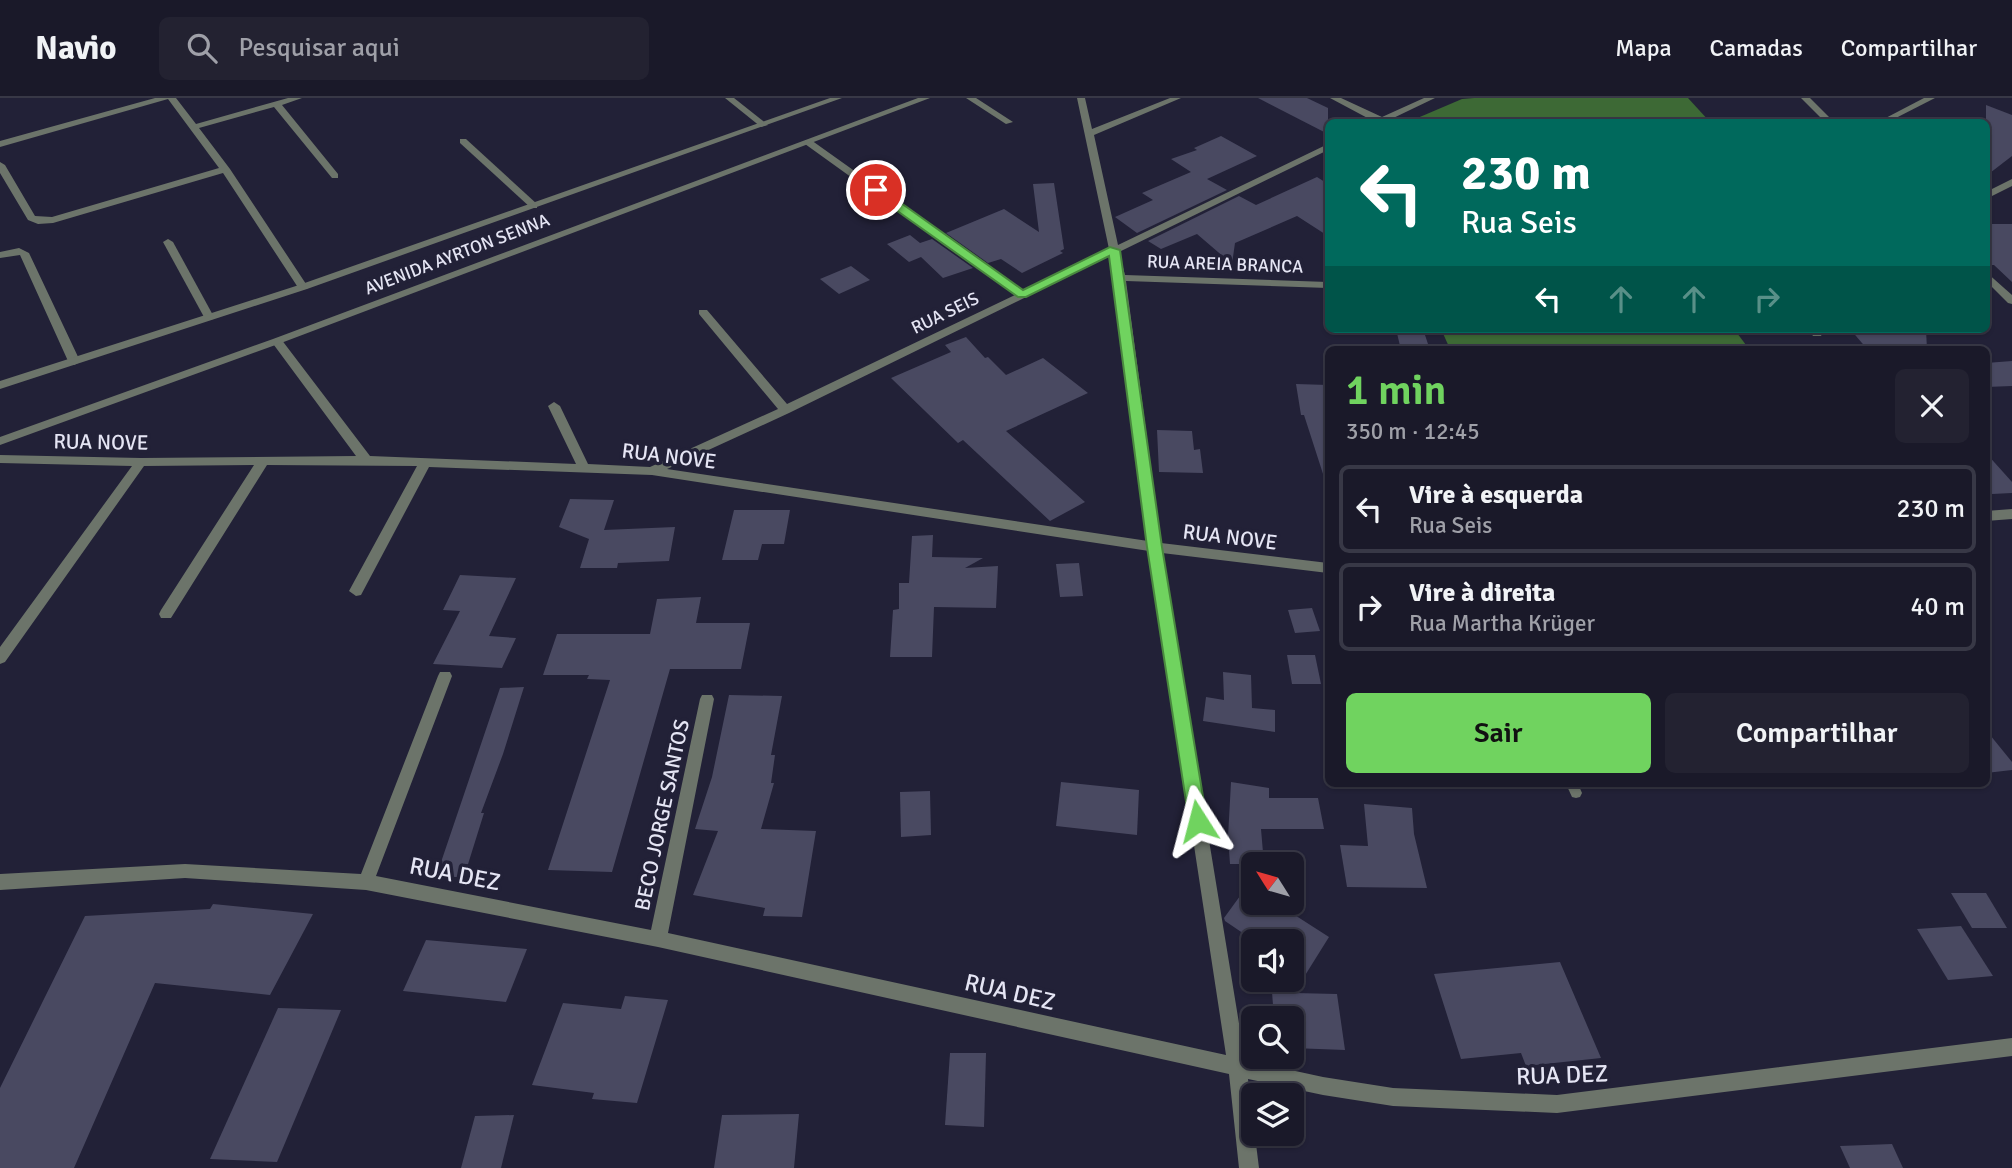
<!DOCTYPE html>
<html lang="pt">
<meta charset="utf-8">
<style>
:root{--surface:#1a1929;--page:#232231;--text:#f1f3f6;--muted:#9fa0a8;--line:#383846;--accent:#70d35f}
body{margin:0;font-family:Signika,sans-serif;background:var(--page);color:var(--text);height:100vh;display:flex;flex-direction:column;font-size:26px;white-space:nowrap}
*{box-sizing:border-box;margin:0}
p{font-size:23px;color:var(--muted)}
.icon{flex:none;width:38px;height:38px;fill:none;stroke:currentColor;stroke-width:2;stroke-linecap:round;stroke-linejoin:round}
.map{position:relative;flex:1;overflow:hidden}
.drawer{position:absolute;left:1325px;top:248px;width:665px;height:441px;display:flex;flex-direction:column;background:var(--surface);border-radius:10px;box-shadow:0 2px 5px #0004,0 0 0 2px var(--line)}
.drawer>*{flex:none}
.guide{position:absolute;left:1325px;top:21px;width:665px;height:214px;border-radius:10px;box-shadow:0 2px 5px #0004,0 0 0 2px var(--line);background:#00695c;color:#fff;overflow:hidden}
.needle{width:46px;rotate:307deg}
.controls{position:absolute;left:1241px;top:754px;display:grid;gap:14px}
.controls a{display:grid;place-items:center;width:63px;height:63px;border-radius:10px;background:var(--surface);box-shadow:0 2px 5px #0004,0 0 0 2px var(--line);font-size:35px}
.pin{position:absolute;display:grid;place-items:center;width:60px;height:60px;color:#fff;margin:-30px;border:4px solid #fff;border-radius:50%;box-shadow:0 2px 7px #0007}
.me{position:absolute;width:77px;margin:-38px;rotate:351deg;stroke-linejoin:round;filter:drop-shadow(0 0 5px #0008)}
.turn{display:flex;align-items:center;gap:24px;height:147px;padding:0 21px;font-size:32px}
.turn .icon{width:91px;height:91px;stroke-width:2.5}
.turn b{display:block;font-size:49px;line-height:60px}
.lanes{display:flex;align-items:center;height:66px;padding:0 21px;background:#0003;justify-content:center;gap:35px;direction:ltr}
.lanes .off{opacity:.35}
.round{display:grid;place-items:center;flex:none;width:74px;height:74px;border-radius:10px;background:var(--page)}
.head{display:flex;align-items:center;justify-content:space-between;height:119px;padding:0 21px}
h1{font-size:42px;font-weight:600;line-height:52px;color:var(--accent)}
.button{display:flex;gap:14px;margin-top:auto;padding:14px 21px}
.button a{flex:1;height:80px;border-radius:10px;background:var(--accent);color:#111;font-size:28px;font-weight:600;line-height:80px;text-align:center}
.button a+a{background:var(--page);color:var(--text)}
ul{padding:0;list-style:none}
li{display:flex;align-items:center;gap:21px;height:88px;margin:0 14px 10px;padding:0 7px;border:4px solid var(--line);border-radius:10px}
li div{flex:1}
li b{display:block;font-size:26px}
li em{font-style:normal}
header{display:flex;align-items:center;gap:42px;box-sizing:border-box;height:98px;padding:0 35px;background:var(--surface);border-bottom:2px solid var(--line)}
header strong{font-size:33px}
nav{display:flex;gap:38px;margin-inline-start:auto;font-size:24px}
.search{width:490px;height:63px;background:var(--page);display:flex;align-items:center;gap:18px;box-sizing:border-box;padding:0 24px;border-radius:10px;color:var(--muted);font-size:26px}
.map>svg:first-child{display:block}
</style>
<header>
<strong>Navio</strong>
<div class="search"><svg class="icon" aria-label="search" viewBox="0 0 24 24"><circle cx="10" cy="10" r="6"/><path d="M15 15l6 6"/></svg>Pesquisar aqui</div>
<nav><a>Mapa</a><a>Camadas</a><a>Compartilhar</a></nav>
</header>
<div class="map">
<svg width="2012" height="1070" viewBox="0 0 2012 1070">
<rect width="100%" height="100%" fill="#222137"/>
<g fill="#3d6935">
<polygon points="1474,0 1688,0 1710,24 1408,24 1462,1"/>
<polygon points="1441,231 1734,231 1749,251 1450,251"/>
</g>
<g fill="#494961">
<polygon points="1258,0 1307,0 1328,10 1328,36"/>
<polygon points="1986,7 2012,17 2012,58 1986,78"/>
<polygon points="1221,38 1257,58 1207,81 1227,92 1137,135 1115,119 1153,102 1142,95 1191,74 1171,61 1197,52 1194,50"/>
<polygon points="1317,79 1328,86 1328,138 1297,118 1235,145 1232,166 1197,136 1161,151 1148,143 1239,98 1256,107"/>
<polygon points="1054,85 1064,151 1060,153 1063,155 1022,175 1001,161 988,165 946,135 1004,111 1039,134 1033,86"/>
<polygon points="1986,126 2012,126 2012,184 1994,167 1986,167"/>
<polygon points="910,137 920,145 932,141 973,170 943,180 921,159 909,164 887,146"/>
<polygon points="851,168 870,182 839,196 820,181"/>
<polygon points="1396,231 1423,231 1430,252 1401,252"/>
<polygon points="1850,231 1926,231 1927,252 1868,252"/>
<polygon points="966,239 985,260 988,259 1006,277 1043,260 1088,295 1006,333 1085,404 1050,423 963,342 958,345 891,280 951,254 945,247"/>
<polygon points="2012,263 2012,288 1986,289 1986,265"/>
<polygon points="1296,286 1328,287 1328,378 1324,379 1304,317 1301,317"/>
<polygon points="1157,332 1192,333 1194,352 1200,351 1203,375 1159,374"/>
<polygon points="1986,355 2012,384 2012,395 1992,396 1986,389"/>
<polygon points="570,401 614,402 604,432 675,429 669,463 618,465 617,470 580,470 589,441 559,429"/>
<polygon points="734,412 790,412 784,446 762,446 758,462 722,462"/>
<polygon points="933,437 932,459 983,460 965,470 998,468 996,510 934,509 932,559 890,559 893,512 899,511 899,485 909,485 912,438"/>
<polygon points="1079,465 1083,498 1060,499 1056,466"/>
<polygon points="460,477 516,480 489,538 516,540 502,570 433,566 460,513 443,512"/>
<polygon points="701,499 696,525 750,525 741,571 670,571 612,774 548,772 610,582 587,581 589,577 543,577 557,536 650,536 657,501"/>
<polygon points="1312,510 1320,533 1295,535 1288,512"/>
<polygon points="1287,557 1315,557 1321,586 1292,586"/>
<polygon points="1223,574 1251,577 1252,610 1275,612 1275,634 1203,623 1206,599 1224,602"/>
<polygon points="524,589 503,656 481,715 484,715 464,779 436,779 500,590"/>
<polygon points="729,597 782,598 771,657 775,657 771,685 774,685 761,731 816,733 802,819 763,818 765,810 693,797 718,733 695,731 712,679"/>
<polygon points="1986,632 2012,664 2012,672 1986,675"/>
<polygon points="1061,684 1139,692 1137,737 1056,728"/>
<polygon points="1231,684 1269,690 1269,700 1318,700 1324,731 1261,731 1264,766 1230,766 1228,739"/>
<polygon points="930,693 931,737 901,739 900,694"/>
<polygon points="1364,706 1412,710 1414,736 1427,790 1347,789 1340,747 1368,748"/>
<polygon points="1248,787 1253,790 1253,805 1276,805 1329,839 1294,895 1337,896 1345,952 1292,950 1292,920 1274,920 1272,894 1292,894 1292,844 1256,844 1225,823 1224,820"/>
<polygon points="1951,795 1986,795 2007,830 1972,830"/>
<polygon points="213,806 313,816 270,897 155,885 74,1070 0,1070 0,990 85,818 210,811"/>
<polygon points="1961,828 1993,878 1948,882 1917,831"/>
<polygon points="426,842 527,851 506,904 403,893"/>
<polygon points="1560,864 1601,960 1526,968 1521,955 1461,961 1434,876"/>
<polygon points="625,898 668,902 637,1005 592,1001 594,995 532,987 563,905 621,911"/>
<polygon points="278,910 341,912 277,1064 210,1061"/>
<polygon points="950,955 986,955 984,1029 945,1027"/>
<polygon points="799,1016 794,1070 714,1070 722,1017"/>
<polygon points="514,1017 501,1070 461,1070 475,1018"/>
<polygon points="1892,1046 1903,1070 1850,1070 1840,1048"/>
</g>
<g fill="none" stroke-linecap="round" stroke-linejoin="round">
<polygon fill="#6c746a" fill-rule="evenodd" points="1566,686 1578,686 1582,695 1580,699 1576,700 1572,699"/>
<g fill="#6c746a" fill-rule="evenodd">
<polygon points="155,0 176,0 196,26 288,0 302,0 282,7 338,76 338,80 332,80 274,9 199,30 230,71 308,189 307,191 299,191 223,75 53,125 38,126 28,122 0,75 0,64 5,67 35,118 52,119 219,70 168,1 0,49 0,43"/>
<polygon points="725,0 734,0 768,27 761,29"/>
<polygon points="966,0 976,0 1013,24 1006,26"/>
<path d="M1077,0H1085L1092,31L1170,0H1181L1094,37L1118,147L1328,46V52L1119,154L1125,177L1328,184V190L1126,183L1161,445L1328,465V475L1162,455L1245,962L1323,979L1393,990L1557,997L2012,940V958L1557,1015L1393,1008L1323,997L1248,981L1259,1070H1239L1229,976L658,849L366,792L185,780L0,792V776L185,766L361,776L438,578L440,574H450L452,578L376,778L651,832L700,601L702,597H712L714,601L668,835L1226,957L1149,453L652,377L429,369L361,497L356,498L349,493L417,368L267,367L171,520H161L159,516L161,512L254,367L144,368L5,564L0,566V549L132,368L0,365V357L141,360L356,358L271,243L277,240L281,241L370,358L576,366L548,308L554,304L560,308L588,366L650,369L778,311L699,216V212H707L787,306L1015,197L805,46V42H811L1023,193L1109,151ZM1110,158L1148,443L667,371L789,315Z"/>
<polygon points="1330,0 1341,0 1382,19 1424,0 1435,0 1385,24 1375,24"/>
<polygon points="1924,0 1935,0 1888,24 1878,24"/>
<polygon points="460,41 466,41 537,106 537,110 531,110 460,45"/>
<polygon points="2012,81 2012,88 1986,101 1986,94"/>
<polygon points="168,141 173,144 214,219 213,221 209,222 204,219 163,144"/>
<polygon points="19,150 29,155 80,263 78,265 74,267 68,263 20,157 0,160 0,154"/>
<polygon points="1808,231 1819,231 1822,236 1821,238 1813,238"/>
<polygon points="2012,411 2012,421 1986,423 1986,413"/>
</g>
<g fill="#6c746a" fill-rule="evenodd">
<polygon points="830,0 842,0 307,191 0,291 0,283 299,187"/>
<polygon points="918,0 930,0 281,245 0,347 0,339 273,241"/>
<polygon points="1801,0 1810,0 1834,24 1825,24"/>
<polygon points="1986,174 2012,197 2012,206 2008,205 1986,183"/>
</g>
</g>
<polygon fill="#70d35f" stroke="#49893e" stroke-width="2" points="872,90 880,90 1023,192 1110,149 1120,152 1162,449 1207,723 1204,729 1198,731 1191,729 1189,723 1147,449 1109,158 1026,199 1018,199 872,95"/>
<g text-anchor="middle" stroke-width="7" stroke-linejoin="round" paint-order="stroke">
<g font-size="18" fill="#e5e5f4" stroke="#222137">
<text transform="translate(457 156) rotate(-21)" y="6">AVENIDA AYRTON SENNA</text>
<text transform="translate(1225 166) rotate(2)" y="6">RUA AREIA BRANCA</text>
<text transform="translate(945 215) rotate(-26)" y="6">RUA SEIS</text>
</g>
<g font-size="21" fill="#e5e5f4" stroke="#222137">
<text transform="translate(101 344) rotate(1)" y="7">RUA NOVE</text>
<text transform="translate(669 358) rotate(7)" y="7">RUA NOVE</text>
<text transform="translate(1230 439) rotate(7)" y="7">RUA NOVE</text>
<text transform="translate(662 717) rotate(-78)" y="7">BECO JORGE SANTOS</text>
</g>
<g font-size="24" fill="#e5e5f4" stroke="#222137">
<text transform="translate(455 776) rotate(11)" y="8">RUA DEZ</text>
<text transform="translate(1010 894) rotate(13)" y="8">RUA DEZ</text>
<text transform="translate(1562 977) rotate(-2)" y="8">RUA DEZ</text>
</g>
</g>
</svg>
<div class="controls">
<a><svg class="needle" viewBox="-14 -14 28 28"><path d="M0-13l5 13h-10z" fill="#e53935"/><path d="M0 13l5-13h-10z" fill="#9fa0a8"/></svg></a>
<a><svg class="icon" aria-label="sound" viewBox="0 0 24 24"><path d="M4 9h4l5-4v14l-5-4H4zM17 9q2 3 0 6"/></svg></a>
<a><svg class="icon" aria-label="search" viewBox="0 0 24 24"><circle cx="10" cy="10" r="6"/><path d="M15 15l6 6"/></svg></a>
<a><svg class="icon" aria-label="layers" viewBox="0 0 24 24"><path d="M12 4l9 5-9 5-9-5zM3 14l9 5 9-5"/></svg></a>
</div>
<div class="pin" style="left:876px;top:92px;background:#d93025"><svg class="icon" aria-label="arrive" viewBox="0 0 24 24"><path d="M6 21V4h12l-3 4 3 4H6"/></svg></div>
<svg class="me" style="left:1198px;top:723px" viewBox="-20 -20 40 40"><path d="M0-17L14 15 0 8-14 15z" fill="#70d35f" stroke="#fff" stroke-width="4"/></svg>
<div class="guide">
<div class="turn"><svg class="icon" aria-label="left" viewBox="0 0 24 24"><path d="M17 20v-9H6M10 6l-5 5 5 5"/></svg><div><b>230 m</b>Rua Seis</div></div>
<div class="lanes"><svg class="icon" aria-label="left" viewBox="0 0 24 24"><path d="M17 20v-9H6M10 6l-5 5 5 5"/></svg><svg class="icon off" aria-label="ahead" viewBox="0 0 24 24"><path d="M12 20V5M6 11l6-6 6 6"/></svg><svg class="icon off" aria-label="ahead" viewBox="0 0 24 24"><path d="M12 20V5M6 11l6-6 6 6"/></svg><svg class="icon off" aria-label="right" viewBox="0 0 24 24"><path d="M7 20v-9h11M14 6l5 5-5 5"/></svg></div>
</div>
<section class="drawer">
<div class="head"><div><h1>1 min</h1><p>350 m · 12:45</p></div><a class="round"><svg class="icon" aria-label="close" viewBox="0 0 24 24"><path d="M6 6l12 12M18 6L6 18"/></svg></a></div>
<ul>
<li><svg class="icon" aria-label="left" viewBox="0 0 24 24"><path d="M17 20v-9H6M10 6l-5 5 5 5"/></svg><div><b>Vire à esquerda</b><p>Rua Seis</p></div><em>230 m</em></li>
<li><svg class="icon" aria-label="right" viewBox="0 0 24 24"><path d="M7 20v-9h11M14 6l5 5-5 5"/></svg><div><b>Vire à direita</b><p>Rua Martha Krüger</p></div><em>40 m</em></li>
</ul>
<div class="button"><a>Sair</a><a>Compartilhar</a></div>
</section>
</div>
